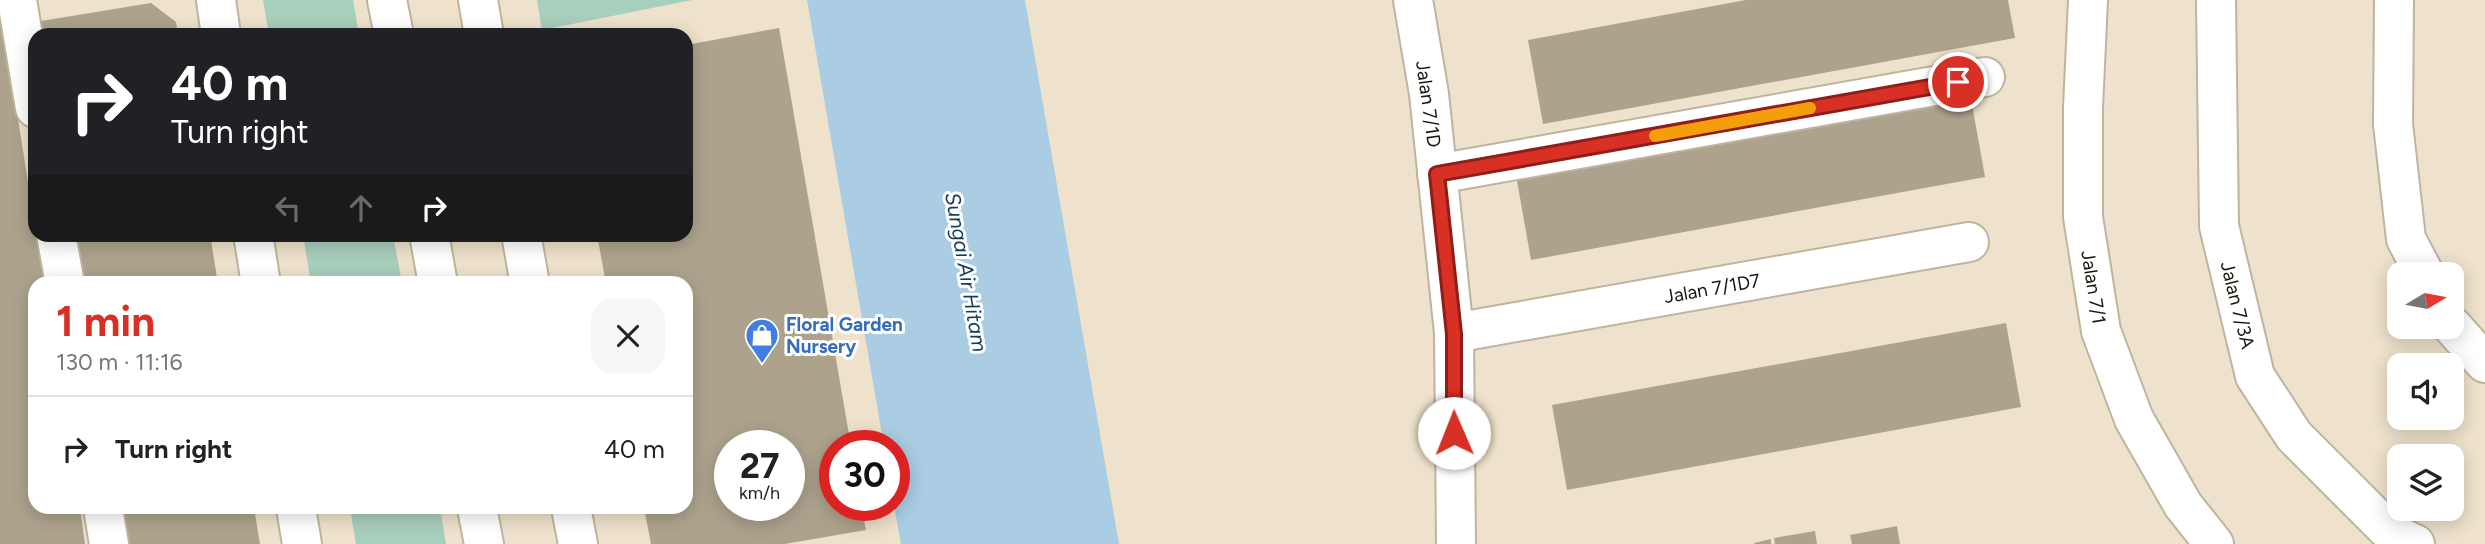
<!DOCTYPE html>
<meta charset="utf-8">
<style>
:root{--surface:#fff;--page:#f6f6f6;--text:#222;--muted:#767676;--line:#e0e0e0;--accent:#d93025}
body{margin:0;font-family:Figtree,sans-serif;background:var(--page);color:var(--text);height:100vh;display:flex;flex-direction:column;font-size:26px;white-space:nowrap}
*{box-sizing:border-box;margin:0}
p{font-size:23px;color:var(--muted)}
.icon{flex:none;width:38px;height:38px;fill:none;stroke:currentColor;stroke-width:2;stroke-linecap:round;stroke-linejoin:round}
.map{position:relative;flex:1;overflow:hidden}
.details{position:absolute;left:28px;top:276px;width:665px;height:238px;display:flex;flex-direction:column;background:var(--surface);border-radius:21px;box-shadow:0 4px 18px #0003}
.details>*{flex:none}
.top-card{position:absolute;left:28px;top:28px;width:665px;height:214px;border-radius:21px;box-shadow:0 4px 18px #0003;background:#202124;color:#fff;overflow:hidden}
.needle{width:46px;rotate:80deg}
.controls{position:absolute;left:2387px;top:262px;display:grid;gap:14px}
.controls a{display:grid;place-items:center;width:77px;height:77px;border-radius:14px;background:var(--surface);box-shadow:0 4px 18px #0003;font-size:35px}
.speed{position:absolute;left:714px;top:430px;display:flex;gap:14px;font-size:35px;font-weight:700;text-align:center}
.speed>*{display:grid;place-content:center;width:91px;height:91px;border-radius:50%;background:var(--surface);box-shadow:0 4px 18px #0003;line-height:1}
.speed small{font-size:18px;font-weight:400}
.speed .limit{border:10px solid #d22;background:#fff;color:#111}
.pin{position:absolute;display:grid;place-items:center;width:60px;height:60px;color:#fff;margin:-30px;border:4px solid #fff;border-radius:50%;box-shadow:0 2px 7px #0007}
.me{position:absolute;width:77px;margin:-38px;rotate:359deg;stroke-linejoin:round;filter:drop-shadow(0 0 5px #0008)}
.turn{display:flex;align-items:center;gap:24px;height:147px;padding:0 28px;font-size:32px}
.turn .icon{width:91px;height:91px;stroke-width:2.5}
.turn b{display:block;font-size:49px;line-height:60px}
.lanes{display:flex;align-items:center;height:66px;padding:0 28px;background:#0003;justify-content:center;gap:35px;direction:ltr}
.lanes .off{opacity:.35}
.round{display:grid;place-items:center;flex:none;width:74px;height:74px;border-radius:21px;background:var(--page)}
.summary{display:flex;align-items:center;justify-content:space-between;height:119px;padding:0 28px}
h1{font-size:42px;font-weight:700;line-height:52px;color:var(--accent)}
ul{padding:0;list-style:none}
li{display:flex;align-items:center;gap:21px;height:105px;padding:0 28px;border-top:2px solid var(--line)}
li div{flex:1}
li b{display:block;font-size:26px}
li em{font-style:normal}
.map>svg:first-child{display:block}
</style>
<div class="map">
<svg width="2485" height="544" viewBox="0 0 2485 544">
<rect width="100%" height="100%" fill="#eee2cc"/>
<g fill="#a8cebc">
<polygon points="263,0 353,0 359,35 269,35"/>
<polygon points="537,0 692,0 542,30"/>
<polygon points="303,235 393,235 402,283 311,283"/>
<polygon points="350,508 440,508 446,544 356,544"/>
</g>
<polygon fill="#aacde4" points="807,0 1025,0 1119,544 901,544 894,506 894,446 884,446"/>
<g fill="#ada38d" fill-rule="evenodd">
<polygon points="1746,0 2008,0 2015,38 1543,124 1528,40"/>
<polygon points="151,3 176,22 178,35 37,35 35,22"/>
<polygon points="3,23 44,284 35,284 35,508 80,508 85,544 0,544 0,24"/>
<path d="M779,28L851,446H835V506H861L866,530L785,544H651L644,508H686V284H606L597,234H686V45ZM730,446H789V506H730Z"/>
<polygon points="1970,93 1985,177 1531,260 1516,175"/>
<polygon points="70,234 210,234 218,284 78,284"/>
<polygon points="2006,323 2021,407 1567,490 1552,405"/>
<polygon points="115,508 254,508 260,544 120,544"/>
<polygon points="1897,526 1900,544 1852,544 1850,535"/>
<polygon points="1815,531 1817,544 1775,544 1774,538"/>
<polygon points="1771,539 1771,544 1754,544 1754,543"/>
</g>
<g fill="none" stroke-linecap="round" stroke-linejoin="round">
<defs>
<g id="minor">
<polyline points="17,0 35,108"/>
<polyline points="216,0 221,35"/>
<polyline points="1413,0 1429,94 1454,333 1456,544"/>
<polyline points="2088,0 2083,108 2083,217 2101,331 2134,419 2183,505 2214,544"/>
<polyline points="2216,0 2219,226 2255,376 2294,436 2391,533 2415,544"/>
<polyline points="2394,0 2393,124 2406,239 2425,275"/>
<polyline points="1437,174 1985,77"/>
<polyline points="56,234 65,284"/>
<polyline points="253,234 261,284"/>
<polyline points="2452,326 2485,363"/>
<polyline points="1454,333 1969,242"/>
<polyline points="103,508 109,544"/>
<polyline points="296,508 302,544"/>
</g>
<g id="major">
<polyline points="387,0 394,35"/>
<polyline points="478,0 484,35"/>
<polyline points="429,234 438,284"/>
<polyline points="521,234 530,284"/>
<polyline points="477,508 484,544"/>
<polyline points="571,508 578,544"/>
</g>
</defs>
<use href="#minor" stroke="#bfb49f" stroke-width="42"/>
<use href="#major" stroke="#bfb49f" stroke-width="42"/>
<use href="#minor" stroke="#fff" stroke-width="38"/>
<use href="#major" stroke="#fff" stroke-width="38"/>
</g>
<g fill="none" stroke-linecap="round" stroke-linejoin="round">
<defs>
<polyline id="route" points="1454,433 1454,334 1437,174 1958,82"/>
</defs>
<use href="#route" stroke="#8d1f18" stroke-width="18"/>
<use href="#route" stroke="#d93025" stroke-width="12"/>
<polyline stroke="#f59e0b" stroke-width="12" points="1655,136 1810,108"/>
</g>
<defs>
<symbol id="shop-pin" viewBox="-11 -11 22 30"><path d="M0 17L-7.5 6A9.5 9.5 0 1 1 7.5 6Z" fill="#3f7fe0" stroke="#fff"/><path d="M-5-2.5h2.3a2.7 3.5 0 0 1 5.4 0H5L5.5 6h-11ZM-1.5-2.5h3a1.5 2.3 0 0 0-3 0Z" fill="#fff"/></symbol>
</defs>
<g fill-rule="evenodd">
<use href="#shop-pin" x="743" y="316" width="38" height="52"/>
</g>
<g text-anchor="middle" stroke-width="6" stroke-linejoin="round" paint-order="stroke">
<g font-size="19" fill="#1a160e" stroke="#fff">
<text transform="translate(1429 104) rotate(82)" y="7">Jalan 7/1D</text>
<text transform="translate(2094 287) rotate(81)" y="7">Jalan 7/1</text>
<text transform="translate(1712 288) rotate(-10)" y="7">Jalan 7/1D7</text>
<text transform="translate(2238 305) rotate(76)" y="7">Jalan 7/3A</text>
</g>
<g font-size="19" font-weight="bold" fill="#366cbe" stroke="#fff" text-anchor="start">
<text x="786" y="331">Floral Garden<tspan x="786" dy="22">Nursery</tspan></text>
</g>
<g font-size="21" font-style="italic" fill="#133e57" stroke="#fff">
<text transform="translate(966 272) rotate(80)" y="7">Sungai Air Hitam</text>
</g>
</g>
</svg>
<div class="controls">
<a><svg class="needle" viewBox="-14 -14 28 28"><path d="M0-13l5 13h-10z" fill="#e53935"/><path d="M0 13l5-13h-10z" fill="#767676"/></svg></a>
<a><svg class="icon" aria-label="sound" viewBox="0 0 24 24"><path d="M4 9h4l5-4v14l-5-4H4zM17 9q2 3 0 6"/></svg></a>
<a><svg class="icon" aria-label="layers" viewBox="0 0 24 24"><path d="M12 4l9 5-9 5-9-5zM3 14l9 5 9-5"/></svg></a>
</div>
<div class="speed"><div>27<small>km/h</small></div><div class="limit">30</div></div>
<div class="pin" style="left:1958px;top:82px;background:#d93025"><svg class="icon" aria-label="arrive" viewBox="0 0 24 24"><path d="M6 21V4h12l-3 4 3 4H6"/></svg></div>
<svg class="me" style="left:1454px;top:433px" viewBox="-20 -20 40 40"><circle r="19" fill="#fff"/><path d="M0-13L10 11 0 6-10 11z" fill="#d93025"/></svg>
<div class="top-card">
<div class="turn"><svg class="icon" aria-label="right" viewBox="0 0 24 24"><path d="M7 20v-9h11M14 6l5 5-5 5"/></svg><div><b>40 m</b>Turn right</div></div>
<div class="lanes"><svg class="icon off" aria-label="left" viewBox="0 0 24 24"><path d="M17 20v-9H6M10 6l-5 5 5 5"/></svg><svg class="icon off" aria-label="ahead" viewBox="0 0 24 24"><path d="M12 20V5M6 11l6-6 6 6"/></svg><svg class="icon" aria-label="right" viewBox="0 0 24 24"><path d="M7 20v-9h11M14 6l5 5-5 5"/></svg></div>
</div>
<section class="details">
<div class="summary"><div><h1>1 min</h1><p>130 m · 11:16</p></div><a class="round"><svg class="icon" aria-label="close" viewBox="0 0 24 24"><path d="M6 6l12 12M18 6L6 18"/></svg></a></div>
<ul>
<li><svg class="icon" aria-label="right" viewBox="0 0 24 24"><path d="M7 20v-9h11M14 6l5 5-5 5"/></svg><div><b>Turn right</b></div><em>40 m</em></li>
</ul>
</section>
</div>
